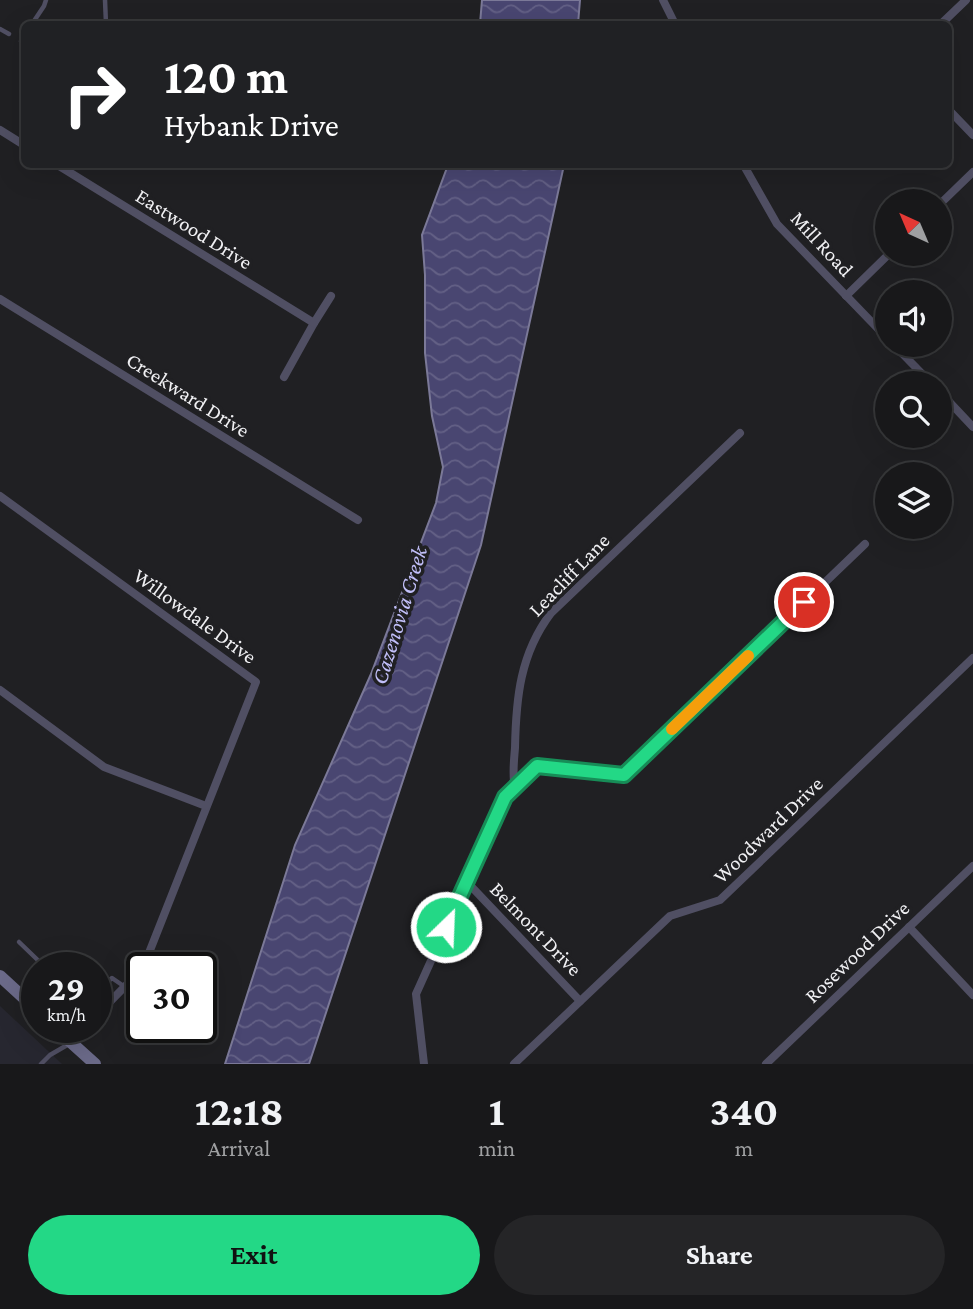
<!DOCTYPE html>
<style>
:root{--surface:#18181a;--page:#252527;--text:#f1f3f6;--muted:#9fa0a2;--line:#363739;--accent:#23d886}
body{margin:0;font-family:"Crimson Pro",serif;background:var(--page);color:var(--text);height:100vh;display:flex;flex-direction:column;font-size:26px;white-space:nowrap}
*{box-sizing:border-box;margin:0}
p{font-size:23px;color:var(--muted)}
.icon{flex:none;width:38px;height:38px;fill:none;stroke:currentColor;stroke-width:2;stroke-linecap:round;stroke-linejoin:round}
.map{position:relative;height:1064px;overflow:hidden}
.details{display:flex;flex-direction:column;background:var(--surface);flex:1}
.details>*{flex:none}
.banner{position:absolute;left:21px;top:21px;width:931px;height:147px;border-radius:10px;box-shadow:0 7px 28px #0002,0 0 0 2px var(--line);background:#202124;color:#fff;overflow:hidden}
.needle{width:46px;rotate:316deg}
.tools{position:absolute;left:875px;top:189px;display:grid;gap:14px}
.tools a{display:grid;place-items:center;width:77px;height:77px;border-radius:50%;background:var(--surface);box-shadow:0 7px 28px #0002,0 0 0 2px var(--line);font-size:35px}
.speed{position:absolute;left:21px;top:952px;display:flex;gap:14px;font-size:35px;font-weight:700;text-align:center}
.speed>*{display:grid;place-content:center;width:91px;height:91px;border-radius:50%;background:var(--surface);box-shadow:0 7px 28px #0002,0 0 0 2px var(--line);line-height:1}
.speed small{font-size:18px;font-weight:400}
.speed .limit{border:4px solid #111;border-radius:10px;background:#fff;color:#111}
.pin{position:absolute;display:grid;place-items:center;width:60px;height:60px;color:#fff;margin:-30px;border:4px solid #fff;border-radius:50%;box-shadow:0 2px 7px #0007}
.me{position:absolute;width:77px;margin:-38px;rotate:24deg;stroke-linejoin:round;filter:drop-shadow(0 0 5px #0008)}
.turn{display:flex;align-items:center;gap:24px;height:147px;padding:0 28px;font-size:32px}
.turn .icon{width:91px;height:91px;stroke-width:2.5}
.turn b{display:block;font-size:49px;line-height:60px}
.eta{display:flex;justify-content:space-evenly;align-items:center;height:119px;text-align:center}
.eta b{font-size:42px;font-weight:700;line-height:49px}
.action{display:flex;gap:14px;margin-top:auto;padding:14px 28px}
.action a{flex:1;height:80px;border-radius:42px;background:var(--accent);color:#111;font-size:28px;font-weight:700;line-height:80px;text-align:center}
.action a+a{background:var(--page);color:var(--text)}
.map>svg:first-child{display:block}
</style>
<div class="map">
<svg width="973" height="1064" viewBox="0 0 973 1064">
<defs>
<pattern id="water-waves" width="16" height="10" patternUnits="userSpaceOnUse" patternTransform="scale(1.75)"><rect width="16" height="10" fill="#494671"/><path d="M0 5q4-4 8 0t8 0" fill="none" stroke="#646186"/></pattern>
</defs>
<rect width="100%" height="100%" fill="#202023"/>
<polygon fill="#272730" points="0,1006 62,1064 0,1064"/>
<g fill="url(#water-waves)" stroke="#7b7998" stroke-width="2">
<polygon points="482,0 580,0 578,24 480,24"/>
<polygon points="448,165 564,165 481,545 309,1064 225,1064 295,845 371,674 436,503 443,467 432,416 425,353 425,275 422,235"/>
</g>
<g fill="none" stroke-linecap="round" stroke-linejoin="round">
<g stroke="#504f63" stroke-width="4.5">
<polyline points="105,0 106,24"/>
<polyline points="32,24 44,6 46,0"/>
<polyline points="0,29 9,34"/>
<polyline points="21,41 24,35"/>
<polyline points="19,942 46,968"/>
<polyline points="96,992 112,978 125,987"/>
<polyline points="41,1064 50,1055 69,1044"/>
</g>
<g stroke="#504f63" stroke-width="8">
<polyline points="663,0 675,24"/>
<polyline points="941,24 966,0"/>
<polyline points="948,109 973,135"/>
<polyline points="0,130 24,145"/>
<polyline points="56,164 314,323 284,377"/>
<polyline points="743,164 777,224 887,338"/>
<polyline points="940,204 973,172"/>
<polyline points="846,296 889,254"/>
<polyline points="0,299 358,520"/>
<polyline points="314,323 331,296"/>
<polyline points="894,345 931,383"/>
<polyline points="940,392 973,427"/>
<polyline points="0,496 256,682 143,968"/>
<polyline points="0,690 104,767 206,806"/>
<path d="M515,787C512,775 514,761 515,748C516,698 520,654 551,613L740,433"/>
<polyline points="467,882 580,1001"/>
<polyline points="909,927 973,995"/>
<polyline points="96,1016 142,969"/>
<polyline points="71,1043 86,1027"/>
<polyline points="424,1064 416,994 505,797 537,766 624,775 865,544"/>
<polyline points="514,1064 670,916 720,900 973,658"/>
<polyline points="766,1064 973,866"/>
</g>
<g stroke="#6b6a89" stroke-width="12">
<polyline points="0,976 37,1010"/>
<polyline points="54,1027 95,1064"/>
</g>
</g>
<g fill="none" stroke-linecap="round" stroke-linejoin="round">
<defs>
<polyline id="route" points="446,927 505,797 537,766 624,775 804,602"/>
</defs>
<use href="#route" stroke="#178c57" stroke-width="18"/>
<use href="#route" stroke="#23d886" stroke-width="12"/>
<polyline stroke="#f59e0b" stroke-width="12" points="672,729 748,656"/>
</g>
<g text-anchor="middle" stroke-width="7" stroke-linejoin="round" paint-order="stroke">
<g font-size="21" fill="#f0f0f3" stroke="#202023">
<text transform="translate(194 229) rotate(32)" y="7">Eastwood Drive</text>
<text transform="translate(822 244) rotate(47)" y="7">Mill Road</text>
<text transform="translate(188 395) rotate(32)" y="7">Creekward Drive</text>
<text transform="translate(569 575) rotate(-46)" y="7">Leacliff Lane</text>
<text transform="translate(195 616) rotate(36)" y="7">Willowdale Drive</text>
<text transform="translate(768 830) rotate(-44)" y="7">Woodward Drive</text>
<text transform="translate(536 929) rotate(46)" y="7">Belmont Drive</text>
<text transform="translate(857 952) rotate(-44)" y="7">Rosewood Drive</text>
</g>
<g font-size="23" font-style="italic" fill="#c1bff9" stroke="#202023">
<text transform="translate(399 615) rotate(-73)" y="8">Cazenovia Creek</text>
</g>
</g>
</svg>
<div class="tools">
<a><svg class="needle" viewBox="-14 -14 28 28"><path d="M0-13l5 13h-10z" fill="#e53935"/><path d="M0 13l5-13h-10z" fill="#9fa0a2"/></svg></a>
<a><svg class="icon" aria-label="sound" viewBox="0 0 24 24"><path d="M4 9h4l5-4v14l-5-4H4zM17 9q2 3 0 6"/></svg></a>
<a><svg class="icon" aria-label="search" viewBox="0 0 24 24"><circle cx="10" cy="10" r="6"/><path d="M15 15l6 6"/></svg></a>
<a><svg class="icon" aria-label="layers" viewBox="0 0 24 24"><path d="M12 4l9 5-9 5-9-5zM3 14l9 5 9-5"/></svg></a>
</div>
<div class="speed"><div>29<small>km/h</small></div><div class="limit">30</div></div>
<div class="pin" style="left:804px;top:602px;background:#d93025"><svg class="icon" aria-label="arrive" viewBox="0 0 24 24"><path d="M6 21V4h12l-3 4 3 4H6"/></svg></div>
<svg class="me" style="left:446px;top:927px" viewBox="-20 -20 40 40"><circle r="17" fill="#23d886" stroke="#fff" stroke-width="3"/><path d="M0-11L8 9 0 5-8 9z" fill="#fff"/></svg>
<div class="banner">
<div class="turn"><svg class="icon" aria-label="right" viewBox="0 0 24 24"><path d="M7 20v-9h11M14 6l5 5-5 5"/></svg><div><b>120 m</b>Hybank Drive</div></div>
</div>
</div>
<section class="details">
<div class="eta">
<div><b>12:18</b><p>Arrival</p></div>
<div><b>1</b><p>min</p></div>
<div><b>340</b><p>m</p></div>
</div>
<div class="action"><a>Exit</a><a>Share</a></div>
</section>
